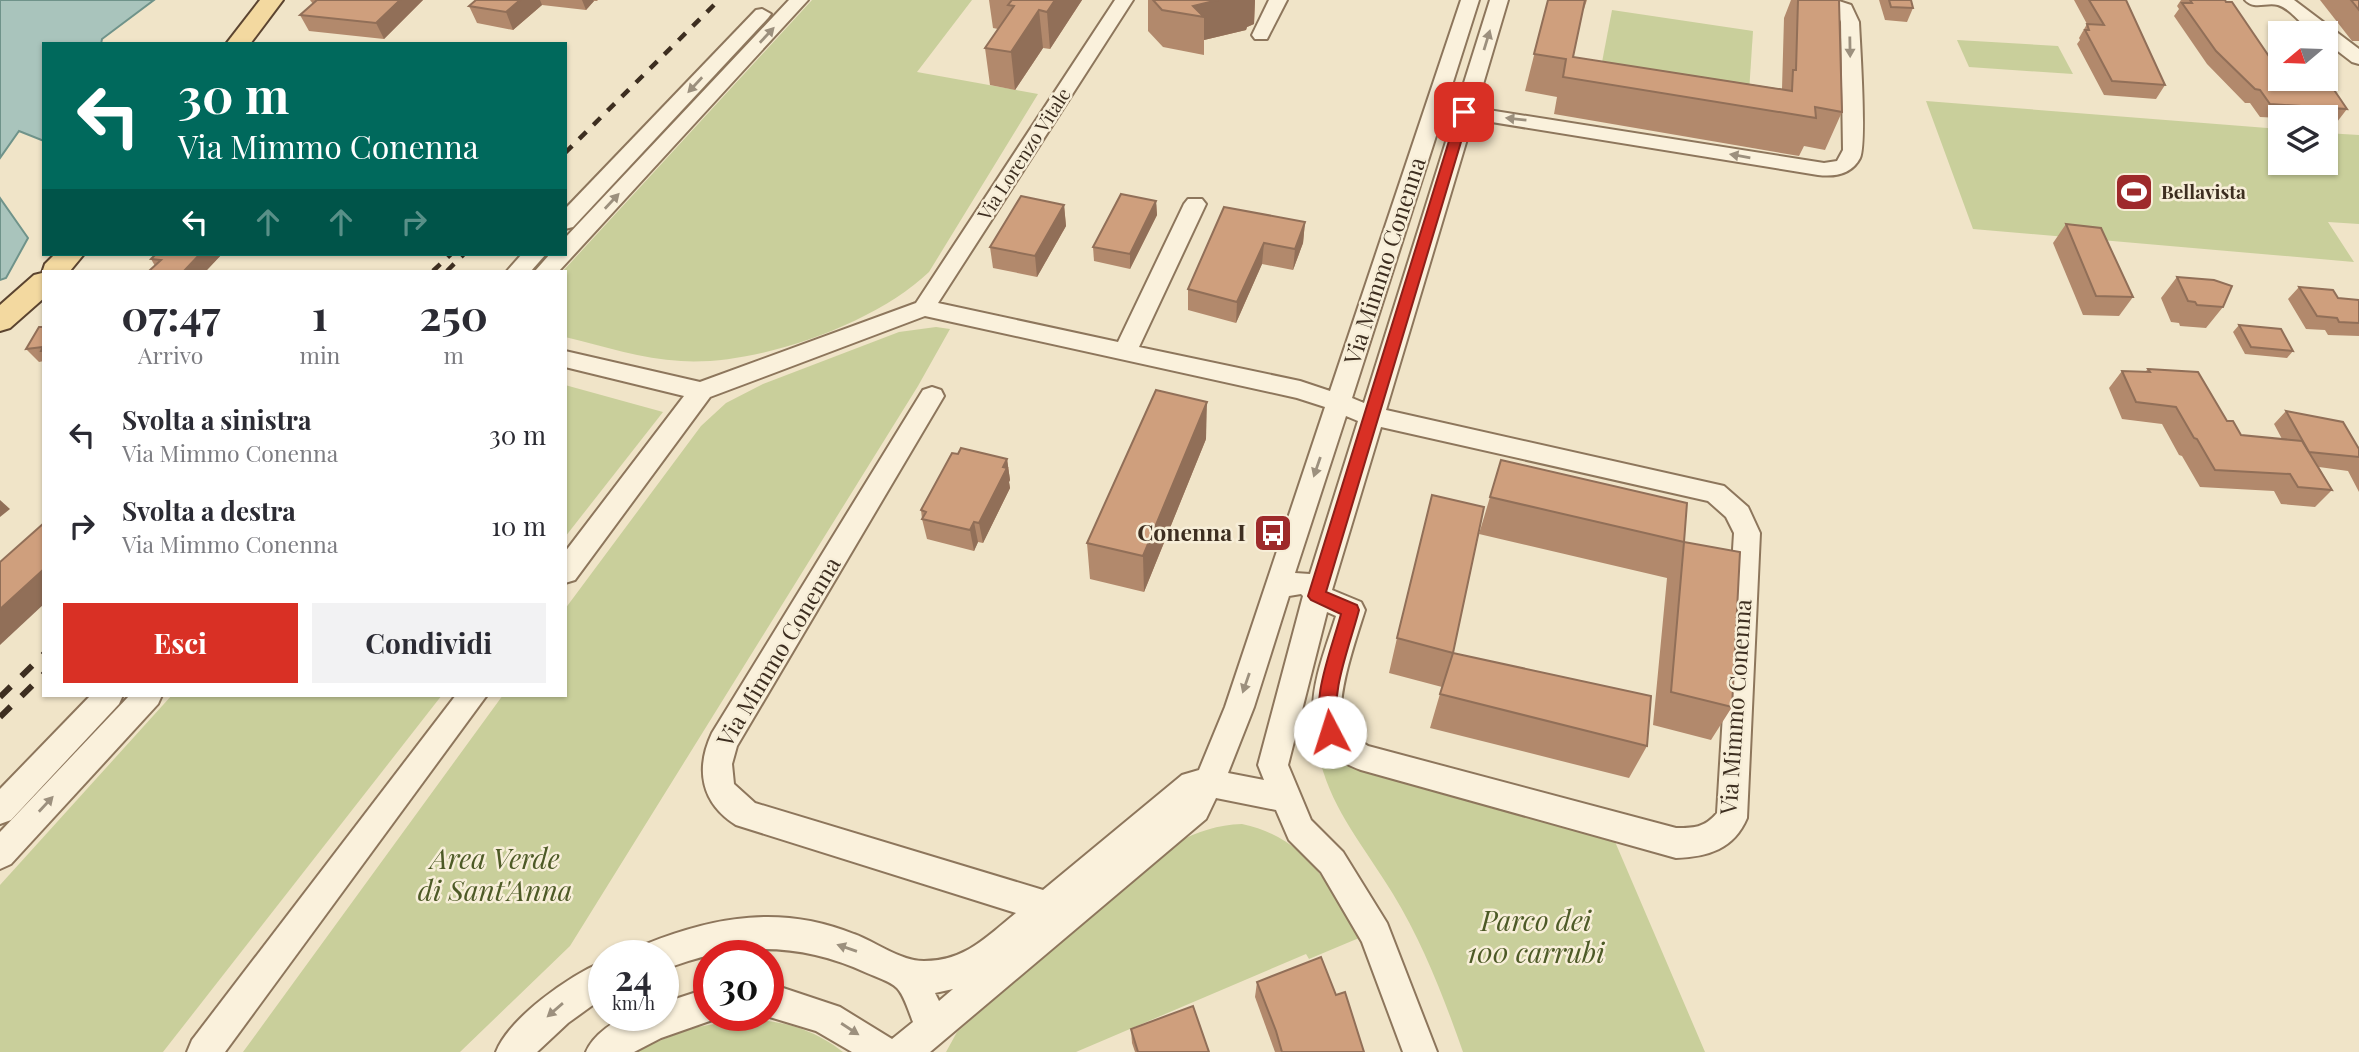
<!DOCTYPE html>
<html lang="it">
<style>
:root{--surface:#fff;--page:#f2f2f3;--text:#2b2b33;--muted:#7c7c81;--accent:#d93025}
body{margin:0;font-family:"Playfair Display",serif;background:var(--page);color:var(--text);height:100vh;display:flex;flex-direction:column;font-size:26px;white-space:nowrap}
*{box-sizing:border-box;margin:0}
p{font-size:23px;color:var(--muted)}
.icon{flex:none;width:38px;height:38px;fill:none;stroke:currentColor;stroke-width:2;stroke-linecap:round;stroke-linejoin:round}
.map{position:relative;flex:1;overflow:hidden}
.panel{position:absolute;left:42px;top:270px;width:525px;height:427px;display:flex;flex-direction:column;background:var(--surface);border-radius:0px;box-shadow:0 2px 5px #0004}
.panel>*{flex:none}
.guide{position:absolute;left:42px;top:42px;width:525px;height:214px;border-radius:0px;box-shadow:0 2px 5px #0004;background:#00695c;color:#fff;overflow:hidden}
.needle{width:46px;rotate:251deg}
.tools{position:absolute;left:2268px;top:21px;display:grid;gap:14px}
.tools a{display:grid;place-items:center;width:70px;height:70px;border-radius:0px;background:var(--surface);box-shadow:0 2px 5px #0004;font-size:35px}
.speed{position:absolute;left:588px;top:940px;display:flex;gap:14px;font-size:35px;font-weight:700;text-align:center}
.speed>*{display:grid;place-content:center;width:91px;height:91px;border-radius:50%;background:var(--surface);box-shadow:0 2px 5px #0004;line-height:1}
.speed small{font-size:18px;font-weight:400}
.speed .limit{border:10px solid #d22;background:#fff;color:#111}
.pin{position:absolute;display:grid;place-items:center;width:60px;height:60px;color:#fff;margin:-30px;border-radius:14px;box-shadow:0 4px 10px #0006}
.me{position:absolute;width:77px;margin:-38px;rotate:355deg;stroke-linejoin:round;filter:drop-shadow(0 0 5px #0008)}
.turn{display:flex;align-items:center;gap:24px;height:147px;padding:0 21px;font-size:32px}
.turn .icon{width:91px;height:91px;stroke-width:2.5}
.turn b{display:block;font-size:49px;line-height:60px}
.lanes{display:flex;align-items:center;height:66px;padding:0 21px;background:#0003;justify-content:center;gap:35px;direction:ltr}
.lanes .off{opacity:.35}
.eta{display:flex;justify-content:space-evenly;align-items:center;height:119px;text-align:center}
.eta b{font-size:42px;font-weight:700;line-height:49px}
.cta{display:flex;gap:14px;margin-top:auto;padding:14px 21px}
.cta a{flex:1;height:80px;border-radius:0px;background:var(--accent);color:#fff;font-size:28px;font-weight:700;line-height:80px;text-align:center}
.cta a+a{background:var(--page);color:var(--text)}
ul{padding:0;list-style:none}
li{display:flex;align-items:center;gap:21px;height:91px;padding:0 21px}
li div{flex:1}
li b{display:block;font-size:26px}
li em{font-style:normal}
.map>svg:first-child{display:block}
</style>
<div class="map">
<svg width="2359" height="1052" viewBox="0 0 2359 1052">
<rect width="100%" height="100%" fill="#f0e4c8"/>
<g fill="#c9cf9b">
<path d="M812,0H972L917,72L1038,94L929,272C875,324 757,366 681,361C642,359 603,346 565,337V271H563Z"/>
<polygon points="1612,10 1753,31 1748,108 1598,83"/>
<polygon points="1957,40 2058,46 2073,74 1969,67"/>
<polygon points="1926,101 2280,129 2280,163 2326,163 2326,133 2359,135 2359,224 2328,222 2354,262 1973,229"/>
<polygon points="936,327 950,329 918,386 570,946 460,1052 243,1052 503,695 565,695 565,609 701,426 726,403 763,384 899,332"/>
<polygon points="565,385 663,412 565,537"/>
<polygon points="172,695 442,695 163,1052 0,1052 0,885"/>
<path d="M1314,726C1323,744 1331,754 1349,764L1613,837L1705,1052H1463C1444,998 1423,943 1393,894C1357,835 1321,799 1314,726Z"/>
<path d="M1242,824C1307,838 1329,885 1359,938L1309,959L1306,954L1076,1052H946L957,1032L1176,843C1199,831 1217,825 1242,824Z"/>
<path d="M742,1019C781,1020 812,1028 843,1052H631L692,1028Z"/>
</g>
<g fill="#a9c4bc" stroke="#6f938a" stroke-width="2">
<polygon points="0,0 154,0 102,39 101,44 44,44 44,141 19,131 0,158"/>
<polygon points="0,198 28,238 6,278 0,280"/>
</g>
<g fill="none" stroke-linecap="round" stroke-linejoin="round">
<defs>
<g id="minor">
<polygon points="789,0 808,0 559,271 535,271 550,254 565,254 565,238"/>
<path d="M1115,0H1133L938,303L1118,342L1184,204L1188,199H1202L1206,204L1139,347L1300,381L1330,391L1461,0H1479L1446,104L1457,105L1490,0H1508L1476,108L1824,163L1837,161L1843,150L1841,22L1837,12L1812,4L1809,0H1836L1851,5L1859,22C1860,45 1867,143 1860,158C1852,174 1835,177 1818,175L1473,119L1386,410L1724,486L1748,507L1760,533L1747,818C1734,849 1708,857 1676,858L1361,770C1285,743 1318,673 1336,616L1327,612L1288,765L1311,820L1343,852L1387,923L1437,1052H1403L1362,942L1321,872L1289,840L1276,810L1216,798L1206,819L930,1052H852L816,1031L763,1015H768V983L840,1007L892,1039L913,1022C909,1012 904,995 897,988C890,981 876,977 867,973C799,941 732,942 663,970V956H642L646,944C715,916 783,905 854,934C876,942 900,961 924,961C965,961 986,937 1016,913L736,825C701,803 695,769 712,733L923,390L932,387L941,390L944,396L737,746L732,764L734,784L755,803L1043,890L1182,775L1199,770L1225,707L1325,407L1297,398L925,316L710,397L575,580L565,583V552L684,396L565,367V351L700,382L916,303ZM1443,114L1454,116L1364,403L1352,398ZM1346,416L1358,421L1310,574L1295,573ZM1381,427L1708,501L1726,517L1734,533L1717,813C1704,828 1694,828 1676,828L1368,746C1359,740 1347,734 1343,724C1334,700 1357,636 1365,610L1361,602L1332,590ZM1301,594L1303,596L1258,765L1264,780L1228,773L1254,707L1289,596ZM953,989L939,1001L935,993Z"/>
<polygon points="1269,0 1287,0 1267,39 1255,39 1252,35"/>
<path d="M2245,0H2294L2359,49V64L2352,62L2326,42V33C2301,33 2297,11 2278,5C2266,2 2254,10 2245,0Z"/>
<polygon points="762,9 771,14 768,18 573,227 565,229 565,209 756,10"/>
<polygon points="522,254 546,254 531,271 507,271"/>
<polygon points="91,695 123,695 119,704 11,820 0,824 0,789"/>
<polygon points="130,695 162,695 158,704 11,864 0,869 0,832"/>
<polygon points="456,695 487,695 225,1052 187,1052 192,1040"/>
<path d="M604,961V997L568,1023L537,1052H496C510,1017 569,976 604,961Z"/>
<path d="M709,988V1015H722L721,1017L661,1038L634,1052H586C593,1035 616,1018 634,1015C643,1013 654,1015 663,1015V1003Z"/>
</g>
<g id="major">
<polygon points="260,0 283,0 250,44 226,44"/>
<polygon points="55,254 84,254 70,271 44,271 44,298 10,328 0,331 0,305 34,275 42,273 45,264"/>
</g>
</defs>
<use href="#minor" stroke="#8d765c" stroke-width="4"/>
<use href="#major" stroke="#5b4430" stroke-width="4"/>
<use href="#minor" fill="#faf1dc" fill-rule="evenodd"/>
<use href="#major" fill="#f3d9a0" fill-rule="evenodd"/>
<g stroke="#3d2e20" stroke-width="4.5" stroke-dasharray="10 10" stroke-linecap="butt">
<polyline points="565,153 719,0"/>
<polyline points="433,271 451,254"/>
<polyline points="447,271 464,254"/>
</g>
<g stroke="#3d2e20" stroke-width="6" stroke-dasharray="15 15" stroke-linecap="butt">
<polyline points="0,697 44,654"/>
<polyline points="0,717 44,674"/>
</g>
</g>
<g fill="#b2896c">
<polygon points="310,0 423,0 384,39 309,31 300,15 313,4"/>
<polygon points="476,0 598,0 597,1 594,1 586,10 542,5 513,30 477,23 469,6"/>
<polygon points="989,0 1082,0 1050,49 1043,48 1015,90 990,85 985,48 998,29 993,28"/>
<polygon points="1148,0 1255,0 1254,24 1247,27 1246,30 1204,40 1204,55 1163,47 1148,31"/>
<polygon points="1548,0 1587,0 1584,9 1583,9 1573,57 1782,89 1784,18 1791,0 1839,0 1842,112 1825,150 1804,146 1799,156 1554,114 1557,97 1525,91"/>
<polygon points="1879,0 1911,0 1913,8 1907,22 1885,20"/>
<polygon points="2074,0 2126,0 2165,85 2156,99 2104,95 2077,44 2080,40 2079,38 2087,24"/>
<polygon points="2181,0 2225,0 2279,71 2347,109 2337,122 2326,122 2326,117 2280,117 2280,118 2260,117 2250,103 2245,103 2207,64 2174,16 2179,9 2177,6"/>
<polygon points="2320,0 2359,0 2359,41 2352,41"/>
<polygon points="1156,201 1157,215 1130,269 1094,261 1093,247"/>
<polygon points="1064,205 1066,226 1037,277 993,268 990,247"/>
<polygon points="1224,207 1305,222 1303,243 1293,270 1262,264 1236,323 1188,310 1188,289"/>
<polygon points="2066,224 2133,297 2119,316 2083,315 2053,243"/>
<polygon points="156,254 222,254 206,271 149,271 155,266 151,259"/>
<polygon points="2177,277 2223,307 2206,328 2180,326 2179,323 2171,322 2161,298"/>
<polygon points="2299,287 2338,298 2359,300 2359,336 2328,335 2325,330 2306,329 2288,299"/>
<polygon points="2239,325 2293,351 2287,358 2245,354 2233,332"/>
<polygon points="44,327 44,361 39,362 26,349"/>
<polygon points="2148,369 2227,421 2241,435 2282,439 2274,424 2286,411 2359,449 2359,492 2348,471 2319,467 2332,490 2315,507 2281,504 2274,491 2200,487 2182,456 2179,455 2162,424 2122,419 2109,388 2122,371 2145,372"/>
<polygon points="1206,439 1144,592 1090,579 1087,543"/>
<polygon points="958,454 1007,459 1010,480 1009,482 1010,488 983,543 978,542 974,551 927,539 922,519 921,510"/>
<polygon points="1501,460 1684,542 1732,707 1711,740 1653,725 1667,578 1479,534"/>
<polygon points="1397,638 1453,653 1647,746 1629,778 1430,728 1442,687 1389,673"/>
<polygon points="1257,982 1336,995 1364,1052 1275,1052 1255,997"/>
<polygon points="1131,1029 1209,1052 1135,1052 1132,1043"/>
</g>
<g fill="#916f58">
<polygon points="400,0 423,0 384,39 376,23"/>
<polygon points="520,0 540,0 542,5 513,30 506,12"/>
<polygon points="582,0 593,0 594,1 586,10"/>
<polygon points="1055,0 1082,0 1050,49 1047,12"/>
<polygon points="1218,0 1255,0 1254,24 1247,27 1246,30 1204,40 1204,17 1193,6"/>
<polygon points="1039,10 1043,48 1015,90 1011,52"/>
<polygon points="1156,201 1157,215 1130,269 1130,254"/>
<polygon points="1064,205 1066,226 1037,277 1035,256"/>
<polygon points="1305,222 1303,243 1293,270 1295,249"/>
<polygon points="1264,243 1262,264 1236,323 1237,302"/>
<polygon points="200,254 222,254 206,271 184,271"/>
<polygon points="1207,402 1206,439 1144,592 1143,556"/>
<polygon points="1007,459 1010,480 1009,482 1010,488 983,543 979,523"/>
<polygon points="0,500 10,509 0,517"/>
<polygon points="974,522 978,542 974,551 970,530"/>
<polygon points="44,569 44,604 0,645 0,609"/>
</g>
<g fill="#cf9f7d" stroke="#916f58" stroke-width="2">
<polygon points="317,0 400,0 376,23 300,15"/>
<polygon points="476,0 520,0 506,12 469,6"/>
<polygon points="1012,0 1055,0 1047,12 1039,10 1011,52 985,48 1014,6 1008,5"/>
<polygon points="1153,0 1218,0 1193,6 1204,17 1162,10"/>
<polygon points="1548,0 1585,0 1573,57 1792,91 1793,70 1796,70 1798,0 1839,0 1842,112 1815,107 1816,118 1563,77 1566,59 1534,54"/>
<polygon points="1889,0 1911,0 1913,8 1891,7"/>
<polygon points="2089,0 2126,0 2165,85 2112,81 2085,30 2089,30 2087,24 2104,25"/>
<polygon points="2190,0 2225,0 2226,2 2232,2 2279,71 2280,71 2280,79 2326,78 2347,109 2270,104 2260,90 2255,89 2216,51 2182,3 2192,3"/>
<polygon points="2351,0 2359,0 2359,10"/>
<polygon points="1121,194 1156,201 1130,254 1093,247"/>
<polygon points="1021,196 1064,205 1035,256 990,247"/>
<polygon points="1224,207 1305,222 1295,249 1264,243 1237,302 1188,289"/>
<polygon points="2066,224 2101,228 2133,297 2096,296"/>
<polygon points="156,254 200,254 184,271 149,271 161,260 151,259"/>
<polygon points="2177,277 2214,280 2232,286 2223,307 2197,305 2195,302 2188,301"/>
<polygon points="2299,287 2333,290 2338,298 2359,300 2359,323 2339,322 2337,318 2317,316"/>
<polygon points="2239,325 2281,329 2293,351 2251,347"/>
<polygon points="39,327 44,327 44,351 41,351 43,347 26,349"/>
<polygon points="2148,369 2198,372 2227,421 2233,421 2241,435 2302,441 2332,490 2298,487 2290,474 2215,470 2197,439 2194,438 2176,407 2136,402 2122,371 2150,372"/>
<polygon points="1156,390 1207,402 1143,556 1087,543"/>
<polygon points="2286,411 2343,422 2359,449 2359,457 2309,452"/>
<polygon points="961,448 1007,459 1003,467 1007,468 979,523 974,522 970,530 922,519 926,512 921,510 952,453 958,454"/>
<polygon points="1501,460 1687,503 1684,542 1490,497"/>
<polygon points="1432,495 1484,507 1453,653 1397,638"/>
<polygon points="44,523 44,569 0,609 0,562"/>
<polygon points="1684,542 1740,552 1732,707 1671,692"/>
<polygon points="1453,653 1651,696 1647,746 1440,694"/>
<polygon points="1321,957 1336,995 1345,992 1364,1052 1282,1052 1276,1031 1257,982"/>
<polygon points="1193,1006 1209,1052 1138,1052 1131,1029"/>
</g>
<defs><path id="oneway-solid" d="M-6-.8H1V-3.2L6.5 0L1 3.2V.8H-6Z" transform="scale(1.75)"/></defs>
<g fill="#9c907e">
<use href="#oneway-solid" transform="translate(767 35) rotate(-47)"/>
<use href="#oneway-solid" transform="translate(1487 40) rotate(-73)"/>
<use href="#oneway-solid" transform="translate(1850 47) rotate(89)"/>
<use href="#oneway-solid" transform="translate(695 85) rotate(133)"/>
<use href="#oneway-solid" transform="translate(1516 119) rotate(-174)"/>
<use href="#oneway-solid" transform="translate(1740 156) rotate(-170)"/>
<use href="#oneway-solid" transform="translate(612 201) rotate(-47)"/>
<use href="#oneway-solid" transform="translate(1317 467) rotate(109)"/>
<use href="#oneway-solid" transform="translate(1246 683) rotate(109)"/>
<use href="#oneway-solid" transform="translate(46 804) rotate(-47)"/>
<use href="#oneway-solid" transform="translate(847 948) rotate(-161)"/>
<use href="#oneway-solid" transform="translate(555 1010) rotate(139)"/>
<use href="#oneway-solid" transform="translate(850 1029) rotate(33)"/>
</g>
<path fill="#d93025" stroke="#8d1f18" stroke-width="2" d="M1464,108L1470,112L1326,592L1357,605L1359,610C1350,645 1328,697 1339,732L1337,738L1330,740L1324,738C1308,703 1332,649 1341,614L1311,600L1308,596L1458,112Z"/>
<defs>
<symbol id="stadium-square" viewBox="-11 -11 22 22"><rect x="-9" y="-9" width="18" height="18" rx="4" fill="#9e2a2b" stroke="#f7eed8"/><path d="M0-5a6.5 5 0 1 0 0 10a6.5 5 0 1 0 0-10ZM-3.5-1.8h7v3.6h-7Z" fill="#fff"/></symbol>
<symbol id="bus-square" viewBox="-11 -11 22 22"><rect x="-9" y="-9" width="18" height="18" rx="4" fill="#9e2a2b" stroke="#f7eed8"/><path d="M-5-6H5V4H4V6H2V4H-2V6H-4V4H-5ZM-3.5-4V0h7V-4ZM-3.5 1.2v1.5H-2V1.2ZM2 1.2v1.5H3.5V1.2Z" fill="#fff"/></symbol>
</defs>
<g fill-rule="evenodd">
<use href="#stadium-square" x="2112" y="170" width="44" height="44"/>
<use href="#bus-square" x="1251" y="511" width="44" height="44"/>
</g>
<g text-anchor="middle" stroke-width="5" stroke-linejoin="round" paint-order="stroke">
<g font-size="19" fill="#3d2e20" stroke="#f7eed8">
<text transform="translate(1024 154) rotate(-57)" y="7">Via Lorenzo Vitale</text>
</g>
<g font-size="19" font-weight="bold" fill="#3d2e20" stroke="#f7eed8" text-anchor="start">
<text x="2161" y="199">Bellavista</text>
</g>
<g font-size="23" fill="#3d2e20" stroke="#f7eed8">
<text transform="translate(1385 261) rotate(-72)" y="8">Via Mimmo Conenna</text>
<text transform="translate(779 652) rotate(-59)" y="8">Via Mimmo Conenna</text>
<text transform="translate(1736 707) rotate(-86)" y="8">Via Mimmo Conenna</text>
</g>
<g font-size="23" font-weight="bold" fill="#3d2e20" stroke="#f7eed8" text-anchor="end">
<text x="1246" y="541">Conenna I</text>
</g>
<g font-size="28" font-style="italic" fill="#4d5a26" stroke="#f7eed8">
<text x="495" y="869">Area Verde<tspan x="495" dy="32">di Sant'Anna</tspan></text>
<text x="1536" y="931">Parco dei<tspan x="1536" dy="32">100 carrubi</tspan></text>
</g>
</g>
</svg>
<div class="tools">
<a><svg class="needle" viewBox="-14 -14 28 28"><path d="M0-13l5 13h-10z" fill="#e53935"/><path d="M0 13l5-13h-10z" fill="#7c7c81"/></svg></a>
<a><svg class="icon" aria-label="layers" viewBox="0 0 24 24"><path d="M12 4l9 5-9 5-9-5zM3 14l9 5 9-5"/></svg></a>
</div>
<div class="speed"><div>24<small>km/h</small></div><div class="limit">30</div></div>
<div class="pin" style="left:1464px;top:112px;background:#d93025"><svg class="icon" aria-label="arrive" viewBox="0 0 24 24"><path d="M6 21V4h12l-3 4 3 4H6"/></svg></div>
<svg class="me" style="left:1330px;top:732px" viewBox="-20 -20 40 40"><circle r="19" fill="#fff"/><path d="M0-13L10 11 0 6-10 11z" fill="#d93025"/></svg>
<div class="guide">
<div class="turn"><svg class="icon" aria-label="left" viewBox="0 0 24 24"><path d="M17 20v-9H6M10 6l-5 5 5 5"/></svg><div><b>30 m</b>Via Mimmo Conenna</div></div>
<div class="lanes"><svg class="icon" aria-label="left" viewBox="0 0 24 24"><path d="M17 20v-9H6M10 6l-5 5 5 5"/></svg><svg class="icon off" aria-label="ahead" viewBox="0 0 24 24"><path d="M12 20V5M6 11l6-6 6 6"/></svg><svg class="icon off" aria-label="ahead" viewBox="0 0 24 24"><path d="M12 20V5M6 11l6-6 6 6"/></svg><svg class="icon off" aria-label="right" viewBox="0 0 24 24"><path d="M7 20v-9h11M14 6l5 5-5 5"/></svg></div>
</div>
<section class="panel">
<div class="eta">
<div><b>07:47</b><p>Arrivo</p></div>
<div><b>1</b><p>min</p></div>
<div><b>250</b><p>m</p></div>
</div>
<ul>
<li><svg class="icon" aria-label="left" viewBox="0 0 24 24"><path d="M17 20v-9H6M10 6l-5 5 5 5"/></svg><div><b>Svolta a sinistra</b><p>Via Mimmo Conenna</p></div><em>30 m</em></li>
<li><svg class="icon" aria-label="right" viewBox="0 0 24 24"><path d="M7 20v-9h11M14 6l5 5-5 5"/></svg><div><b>Svolta a destra</b><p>Via Mimmo Conenna</p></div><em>10 m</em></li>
</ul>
<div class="cta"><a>Esci</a><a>Condividi</a></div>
</section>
</div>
